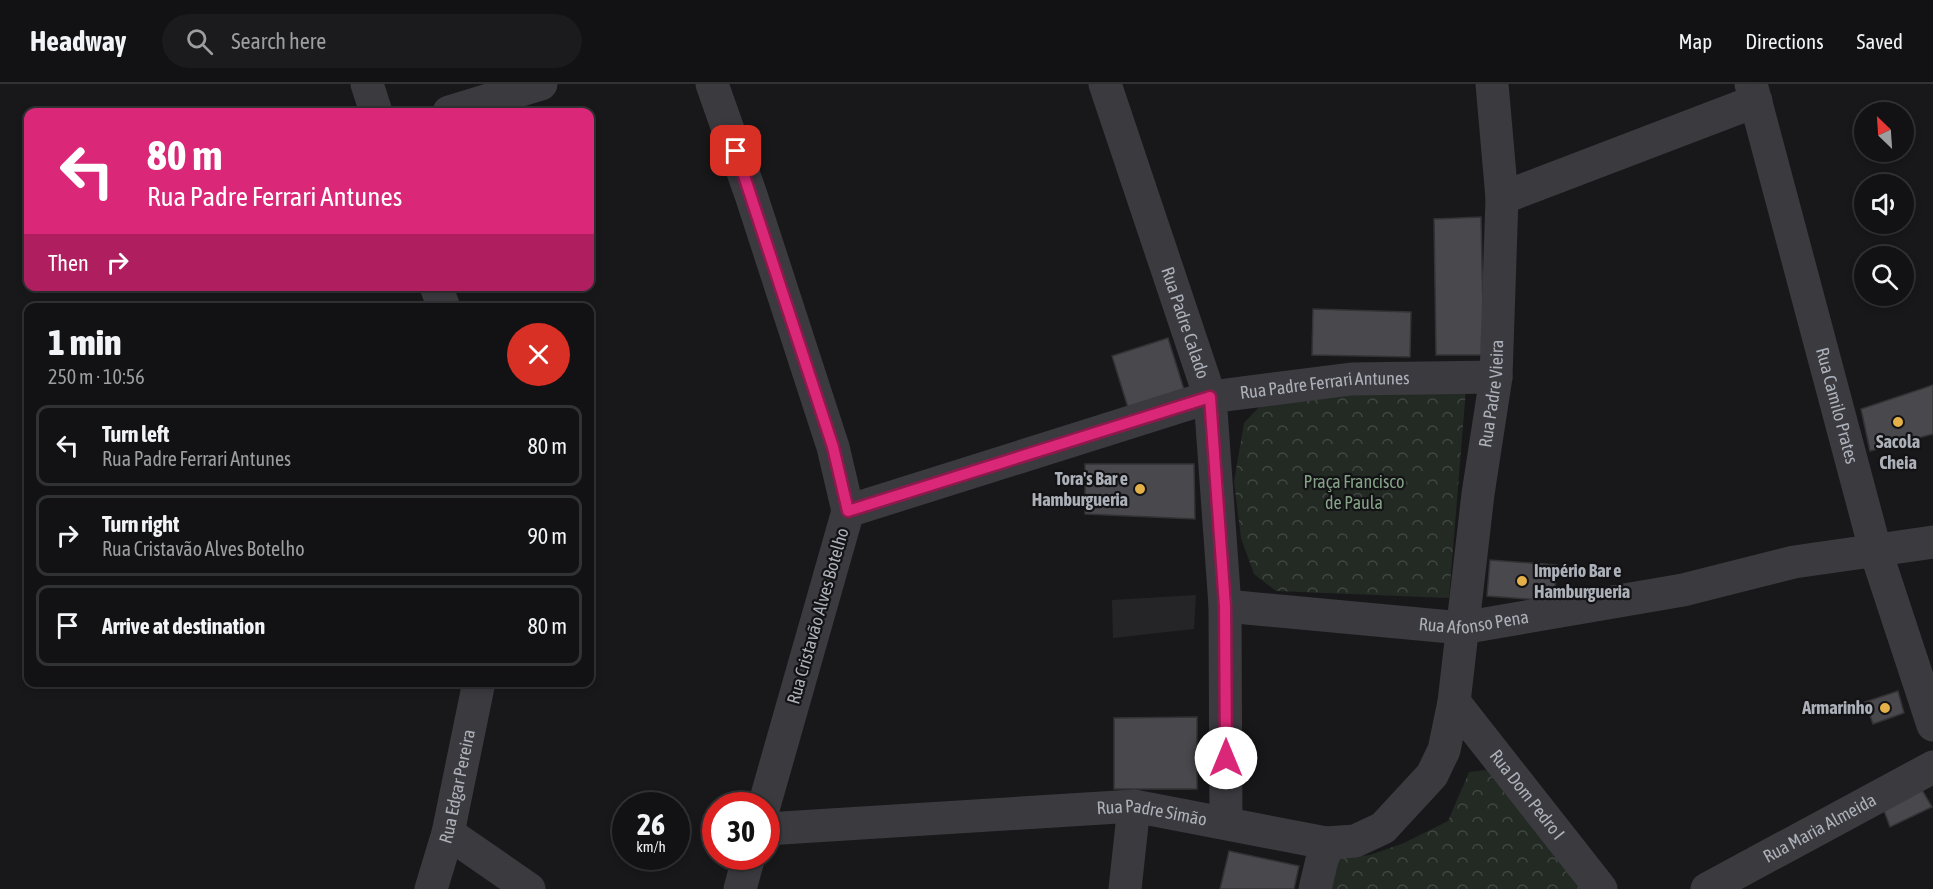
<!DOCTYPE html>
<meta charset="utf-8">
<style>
:root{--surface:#121214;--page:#1b1b1d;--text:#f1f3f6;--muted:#9c9ea0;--line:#313234}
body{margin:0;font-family:"Asap Condensed",sans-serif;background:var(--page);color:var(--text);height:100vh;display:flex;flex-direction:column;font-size:22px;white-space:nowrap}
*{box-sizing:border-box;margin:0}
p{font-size:20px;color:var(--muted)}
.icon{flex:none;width:33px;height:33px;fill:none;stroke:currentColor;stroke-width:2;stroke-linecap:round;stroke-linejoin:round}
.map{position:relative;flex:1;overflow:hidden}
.sheet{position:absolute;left:24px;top:219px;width:570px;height:384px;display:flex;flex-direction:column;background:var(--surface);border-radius:12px;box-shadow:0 3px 9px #0003,0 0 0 2px var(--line)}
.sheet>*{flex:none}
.hud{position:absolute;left:24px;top:24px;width:570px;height:183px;border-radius:12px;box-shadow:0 3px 9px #0003,0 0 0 2px var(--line);background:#db2777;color:#fff;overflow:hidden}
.needle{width:39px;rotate:335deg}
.fabs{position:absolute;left:1854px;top:18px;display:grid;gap:12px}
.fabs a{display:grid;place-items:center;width:60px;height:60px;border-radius:50%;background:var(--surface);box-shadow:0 3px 9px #0003,0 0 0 2px var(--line);font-size:30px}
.speed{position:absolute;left:612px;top:708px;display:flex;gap:12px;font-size:30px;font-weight:700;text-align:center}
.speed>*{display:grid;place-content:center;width:78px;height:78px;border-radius:50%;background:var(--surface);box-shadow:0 3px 9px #0003,0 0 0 2px var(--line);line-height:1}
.speed small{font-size:15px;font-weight:400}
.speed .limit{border:9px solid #d22;background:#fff;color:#111}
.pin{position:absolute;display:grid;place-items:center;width:51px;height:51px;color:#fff;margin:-26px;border-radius:12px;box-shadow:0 3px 9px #0006}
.me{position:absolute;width:66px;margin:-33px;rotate:0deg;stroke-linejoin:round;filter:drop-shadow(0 0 4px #0008)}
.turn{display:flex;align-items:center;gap:21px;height:126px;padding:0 24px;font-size:27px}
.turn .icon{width:78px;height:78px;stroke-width:2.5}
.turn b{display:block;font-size:42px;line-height:51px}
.then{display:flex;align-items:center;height:57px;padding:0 24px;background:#0003;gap:12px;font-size:22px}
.round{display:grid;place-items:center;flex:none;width:63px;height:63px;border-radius:32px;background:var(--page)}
.headline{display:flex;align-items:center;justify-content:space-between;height:102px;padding:0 24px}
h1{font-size:36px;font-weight:800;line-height:45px}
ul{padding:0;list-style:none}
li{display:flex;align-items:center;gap:18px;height:81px;margin:0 12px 9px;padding:0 12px;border:3px solid var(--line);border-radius:12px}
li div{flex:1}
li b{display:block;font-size:22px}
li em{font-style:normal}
header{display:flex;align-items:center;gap:36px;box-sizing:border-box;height:84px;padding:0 30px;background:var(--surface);border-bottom:2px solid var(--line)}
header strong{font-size:28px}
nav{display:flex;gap:33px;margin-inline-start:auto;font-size:21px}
.search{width:420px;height:54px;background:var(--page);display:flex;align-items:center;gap:15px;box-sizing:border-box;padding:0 21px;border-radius:33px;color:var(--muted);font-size:22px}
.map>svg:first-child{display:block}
</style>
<header>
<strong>Headway</strong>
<div class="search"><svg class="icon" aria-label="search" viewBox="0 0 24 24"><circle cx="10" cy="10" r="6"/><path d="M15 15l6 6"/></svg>Search here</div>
<nav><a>Map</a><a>Directions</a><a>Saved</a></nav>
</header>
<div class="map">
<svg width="1933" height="805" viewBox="0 0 1933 805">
<defs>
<pattern id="park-crowns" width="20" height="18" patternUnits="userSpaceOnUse" patternTransform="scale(1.5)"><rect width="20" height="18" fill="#232a24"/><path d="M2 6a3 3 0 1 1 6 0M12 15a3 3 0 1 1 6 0" fill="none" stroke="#404642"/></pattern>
</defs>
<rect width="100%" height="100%" fill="#18181a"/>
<polygon fill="#252427" points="1196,511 1194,545 1113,554 1112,516"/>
<g fill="url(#park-crowns)">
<polygon points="1466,305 1449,514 1276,507 1254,490 1241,454 1234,398 1244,339 1260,322 1306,311"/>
<polygon points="1485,686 1494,690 1592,805 1331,805 1335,775 1370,771 1404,759 1448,737 1469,688"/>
</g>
<g fill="#48484d" stroke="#333336" stroke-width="1.5">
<polygon points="1481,133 1484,271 1436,271 1434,135"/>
<polygon points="1313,225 1411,228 1410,273 1312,271"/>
<polygon points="1168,254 1186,312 1130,330 1112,272"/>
<polygon points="1933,301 1933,350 1870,367 1861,325"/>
<polygon points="1085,380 1194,380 1195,435 1085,430"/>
<polygon points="1490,476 1557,481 1554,517 1487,512"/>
<polygon points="1898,607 1904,629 1873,640 1865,618"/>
<polygon points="1197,633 1197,705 1114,705 1114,634"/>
<polygon points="1921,704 1932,723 1890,743 1883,724"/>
<polygon points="1229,767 1299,782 1294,805 1220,805"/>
</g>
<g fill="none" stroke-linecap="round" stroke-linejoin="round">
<g stroke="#3a3a3f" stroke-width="33">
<polyline points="367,0 376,28"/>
<polyline points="712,0 751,111 833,363 848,427 764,722"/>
<path id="s1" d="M1105,0L1210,313L1225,522L1226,739"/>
<path id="s2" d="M1751,0L1875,465L1933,641"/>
<polyline points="449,28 541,0"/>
<polyline points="1502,114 1756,17"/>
<polyline points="436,202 444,224"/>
<path id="s3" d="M848,427L1210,313L1351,295L1496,293"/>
<path id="s4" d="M1225,522L1462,544L1683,506L1794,478L1933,458"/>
<path id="s5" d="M1454,618L1601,805"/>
<path id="s6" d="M766,745L1134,722L1326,759L1355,757L1383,744L1432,691L1444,666L1454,618L1478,410L1496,293L1502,114L1492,0"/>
<polyline points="448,749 529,805"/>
<path id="s7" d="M431,805L448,749L479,598"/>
<polyline points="740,805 749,772"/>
<polyline points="1125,805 1134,722"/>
<polyline points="1315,805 1326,759"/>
<path id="s8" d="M1707,805L1933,683"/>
</g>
</g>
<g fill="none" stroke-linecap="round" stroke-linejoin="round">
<defs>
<polyline id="route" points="736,67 833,363 848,427 1210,313 1225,522 1226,674"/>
</defs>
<use href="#route" stroke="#8e194d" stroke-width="15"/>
<use href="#route" stroke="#db2777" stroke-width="10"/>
</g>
<g fill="#e3b147" stroke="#131315" stroke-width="2">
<circle cx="1898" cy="338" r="6"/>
<circle cx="1140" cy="405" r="6"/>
<circle cx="1522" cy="497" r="6"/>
<circle cx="1885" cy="624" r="6"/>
</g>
<g text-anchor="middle" stroke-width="4.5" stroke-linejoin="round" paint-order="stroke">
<g font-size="18" fill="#acb0b9" stroke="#131315">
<text dy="6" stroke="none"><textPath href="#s1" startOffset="252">Rua Padre Calado</textPath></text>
<text dy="6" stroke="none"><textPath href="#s3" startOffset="495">Rua Padre Ferrari Antunes</textPath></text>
<text dy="6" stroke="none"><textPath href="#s6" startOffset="1084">Rua Padre Vieira</textPath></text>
<text dy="6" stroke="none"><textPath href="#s2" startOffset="333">Rua Camilo Prates</textPath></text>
<text transform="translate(818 532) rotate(-74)" y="6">Rua Cristavão Alves Botelho</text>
<text dy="6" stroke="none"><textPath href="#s4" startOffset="250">Rua Afonso Pena</textPath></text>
<text dy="6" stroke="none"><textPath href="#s7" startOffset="106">Rua Edgar Pereira</textPath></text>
<text dy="6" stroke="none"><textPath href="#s5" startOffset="118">Rua Dom Pedro I</textPath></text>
<text dy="6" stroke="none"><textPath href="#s6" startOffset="387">Rua Padre Simão</textPath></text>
<text dy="6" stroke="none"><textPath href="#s8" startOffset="128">Rua Maria Almeida</textPath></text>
</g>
<g font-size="18" font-weight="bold" fill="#acb0b9" stroke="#131315" text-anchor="end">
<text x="1898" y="364" text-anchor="middle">Sacola<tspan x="1898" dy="21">Cheia</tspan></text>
<text x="1128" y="401">Tora's Bar e<tspan x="1128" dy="21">Hamburgueria</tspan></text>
<text x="1534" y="493" text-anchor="start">Império Bar e<tspan x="1534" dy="21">Hamburgueria</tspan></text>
<text x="1873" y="630">Armarinho</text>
</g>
<g font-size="18" fill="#85a287" stroke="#131315">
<text x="1354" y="404">Praça Francisco<tspan x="1354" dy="21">de Paula</tspan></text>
</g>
</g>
</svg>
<div class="fabs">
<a><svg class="needle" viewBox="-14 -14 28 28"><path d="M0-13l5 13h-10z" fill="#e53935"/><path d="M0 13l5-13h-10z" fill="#9c9ea0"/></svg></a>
<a><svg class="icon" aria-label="sound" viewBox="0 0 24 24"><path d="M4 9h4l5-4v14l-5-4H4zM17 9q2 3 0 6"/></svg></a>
<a><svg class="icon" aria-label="search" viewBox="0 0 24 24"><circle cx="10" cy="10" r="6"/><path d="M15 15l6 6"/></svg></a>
</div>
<div class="speed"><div>26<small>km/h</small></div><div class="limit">30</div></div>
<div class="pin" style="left:736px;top:67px;background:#d93025"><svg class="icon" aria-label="arrive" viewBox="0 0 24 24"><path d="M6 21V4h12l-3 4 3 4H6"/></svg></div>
<svg class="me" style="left:1226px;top:674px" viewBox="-20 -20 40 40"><circle r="19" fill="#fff"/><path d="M0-13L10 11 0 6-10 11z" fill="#db2777"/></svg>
<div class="hud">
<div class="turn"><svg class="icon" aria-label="left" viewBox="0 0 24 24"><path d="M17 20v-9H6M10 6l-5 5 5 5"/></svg><div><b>80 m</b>Rua Padre Ferrari Antunes</div></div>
<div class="then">Then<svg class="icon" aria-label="right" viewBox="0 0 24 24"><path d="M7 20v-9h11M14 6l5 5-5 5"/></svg></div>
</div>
<section class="sheet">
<div class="headline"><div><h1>1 min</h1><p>250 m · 10:56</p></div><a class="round" style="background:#d93025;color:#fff"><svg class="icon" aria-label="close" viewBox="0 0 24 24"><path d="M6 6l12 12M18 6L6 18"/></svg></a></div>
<ul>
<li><svg class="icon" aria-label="left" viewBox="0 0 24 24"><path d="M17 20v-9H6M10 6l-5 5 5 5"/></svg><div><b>Turn left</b><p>Rua Padre Ferrari Antunes</p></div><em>80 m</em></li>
<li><svg class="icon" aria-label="right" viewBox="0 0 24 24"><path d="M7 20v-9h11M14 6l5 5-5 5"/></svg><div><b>Turn right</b><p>Rua Cristavão Alves Botelho</p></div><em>90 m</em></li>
<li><svg class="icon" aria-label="arrive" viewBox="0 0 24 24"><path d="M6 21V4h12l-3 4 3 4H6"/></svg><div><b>Arrive at destination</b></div><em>80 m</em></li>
</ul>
</section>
</div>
